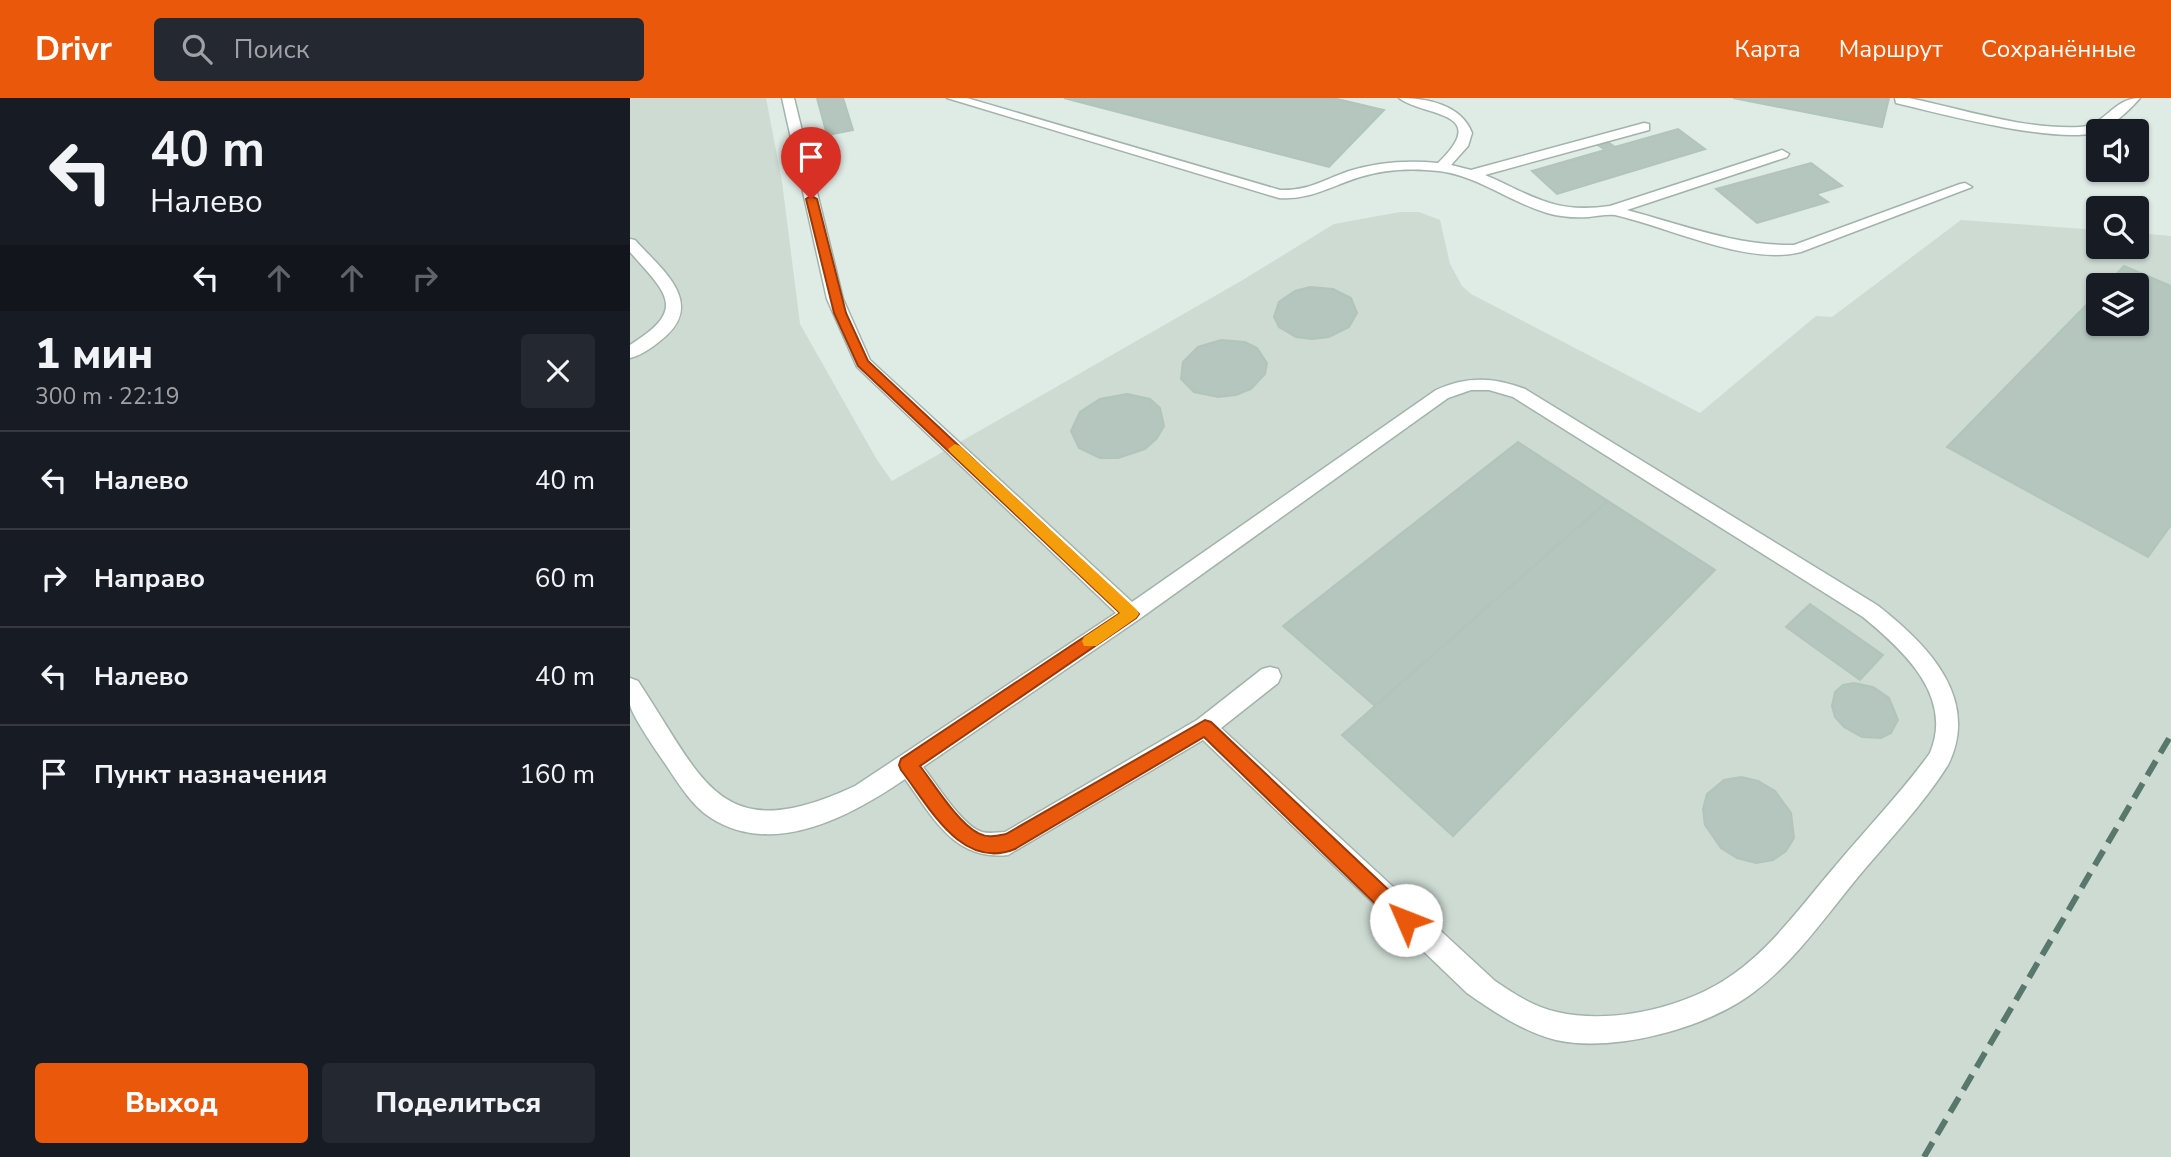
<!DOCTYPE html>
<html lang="ru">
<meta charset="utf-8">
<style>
:root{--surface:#171b24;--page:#242831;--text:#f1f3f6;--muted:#9ea1a6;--line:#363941;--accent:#ea580c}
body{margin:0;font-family:"Nunito Sans",sans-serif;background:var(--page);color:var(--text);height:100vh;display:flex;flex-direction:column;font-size:26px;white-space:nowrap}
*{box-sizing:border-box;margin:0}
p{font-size:23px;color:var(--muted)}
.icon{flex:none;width:38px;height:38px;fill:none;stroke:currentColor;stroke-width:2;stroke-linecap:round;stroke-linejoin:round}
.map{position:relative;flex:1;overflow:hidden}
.side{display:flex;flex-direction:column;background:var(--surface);width:630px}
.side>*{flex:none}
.banner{background:#171b24;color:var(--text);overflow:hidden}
.fabs{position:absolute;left:1456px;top:21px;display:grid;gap:14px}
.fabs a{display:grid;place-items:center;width:63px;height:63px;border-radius:7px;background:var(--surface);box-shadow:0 2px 5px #0004;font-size:35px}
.pin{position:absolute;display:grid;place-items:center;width:60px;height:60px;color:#fff;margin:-72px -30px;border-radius:50% 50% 50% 0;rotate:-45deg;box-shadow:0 0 7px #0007}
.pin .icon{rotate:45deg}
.me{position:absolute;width:77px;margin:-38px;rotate:314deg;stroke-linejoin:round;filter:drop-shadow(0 0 5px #0008)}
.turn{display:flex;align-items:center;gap:24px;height:147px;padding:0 35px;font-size:32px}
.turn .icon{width:91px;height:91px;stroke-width:2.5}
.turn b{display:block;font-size:49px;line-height:60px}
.lanes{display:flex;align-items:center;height:66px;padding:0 35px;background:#0003;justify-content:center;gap:35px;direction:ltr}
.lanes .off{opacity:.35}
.round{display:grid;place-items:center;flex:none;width:74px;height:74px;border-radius:7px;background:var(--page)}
.head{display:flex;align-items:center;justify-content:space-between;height:119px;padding:0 35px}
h1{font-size:42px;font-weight:800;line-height:52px}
.primary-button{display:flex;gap:14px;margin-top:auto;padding:14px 35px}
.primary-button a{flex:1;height:80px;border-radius:7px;background:var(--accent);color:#fff;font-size:28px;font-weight:800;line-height:80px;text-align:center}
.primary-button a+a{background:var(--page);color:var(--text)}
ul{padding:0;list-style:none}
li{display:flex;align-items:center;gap:21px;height:98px;padding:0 35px;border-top:2px solid var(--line)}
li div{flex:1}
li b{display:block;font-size:26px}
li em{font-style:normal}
header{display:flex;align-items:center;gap:42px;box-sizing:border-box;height:98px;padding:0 35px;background:var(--accent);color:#fff}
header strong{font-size:33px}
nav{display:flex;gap:38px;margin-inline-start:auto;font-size:24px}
.search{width:490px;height:63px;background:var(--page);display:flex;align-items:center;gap:18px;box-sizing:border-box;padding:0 24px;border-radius:7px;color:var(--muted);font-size:26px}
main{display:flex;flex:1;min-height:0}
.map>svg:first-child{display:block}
</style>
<header>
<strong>Drivr</strong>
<div class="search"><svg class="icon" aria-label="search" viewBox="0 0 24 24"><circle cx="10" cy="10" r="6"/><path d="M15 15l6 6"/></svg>Поиск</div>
<nav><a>Карта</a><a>Маршрут</a><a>Сохранённые</a></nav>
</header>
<main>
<section class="side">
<div class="banner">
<div class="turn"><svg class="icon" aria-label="left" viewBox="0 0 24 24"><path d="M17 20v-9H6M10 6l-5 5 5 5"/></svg><div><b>40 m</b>Налево</div></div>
<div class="lanes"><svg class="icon" aria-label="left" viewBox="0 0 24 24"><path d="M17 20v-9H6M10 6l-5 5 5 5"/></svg><svg class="icon off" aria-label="ahead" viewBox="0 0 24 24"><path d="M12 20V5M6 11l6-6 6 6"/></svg><svg class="icon off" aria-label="ahead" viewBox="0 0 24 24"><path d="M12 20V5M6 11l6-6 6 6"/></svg><svg class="icon off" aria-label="right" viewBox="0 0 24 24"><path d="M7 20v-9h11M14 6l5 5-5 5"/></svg></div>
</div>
<div class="head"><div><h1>1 мин</h1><p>300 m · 22:19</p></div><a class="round"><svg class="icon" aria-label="close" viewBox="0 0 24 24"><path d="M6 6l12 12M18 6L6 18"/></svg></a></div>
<ul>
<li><svg class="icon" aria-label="left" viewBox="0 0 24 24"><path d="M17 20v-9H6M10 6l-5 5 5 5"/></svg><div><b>Налево</b></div><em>40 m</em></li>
<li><svg class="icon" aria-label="right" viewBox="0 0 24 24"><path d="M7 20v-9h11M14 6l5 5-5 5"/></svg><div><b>Направо</b></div><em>60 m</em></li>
<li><svg class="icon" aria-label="left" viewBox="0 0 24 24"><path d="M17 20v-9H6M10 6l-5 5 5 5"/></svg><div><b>Налево</b></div><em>40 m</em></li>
<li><svg class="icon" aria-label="arrive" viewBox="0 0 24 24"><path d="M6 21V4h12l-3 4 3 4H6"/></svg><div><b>Пункт назначения</b></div><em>160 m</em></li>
</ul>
<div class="primary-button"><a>Выход</a><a>Поделиться</a></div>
</section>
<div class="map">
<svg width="1541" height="1059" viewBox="0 0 1541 1059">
<rect width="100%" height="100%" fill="#dfebe5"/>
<path fill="#cddbd3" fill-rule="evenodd" d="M0,0H136L152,84L170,226L247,362L262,383L611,183L704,126L770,114H789L810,122L820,166L832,188L841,196L1070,315L1186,218L1202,219L1331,122L1468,132V149H1507V135L1541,138V1059H0ZM1468,187H1507V226H1468Z"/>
<g fill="#b4c6bd" stroke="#b1c5bb" stroke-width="2">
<polygon points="187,0 213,0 223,32 197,37"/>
<polygon points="434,0 703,0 754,12 699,69"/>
<polygon points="1103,0 1259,0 1252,29"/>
<polygon points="1048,31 1075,51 927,96 902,73 975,52 968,47 978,44 985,49"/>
<polygon points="1181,65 1212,88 1186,96 1198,104 1127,125 1086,91"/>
<polygon points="1494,168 1541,188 1541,427 1518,459 1317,349 1468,195 1468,226 1507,226 1507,187 1476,187"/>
<polygon points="680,189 703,191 721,200 727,215 719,229 699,239 682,241 666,239 649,229 644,219 649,204 665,193"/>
<polygon points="591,242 615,244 627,250 637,265 635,276 621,291 606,297 588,299 564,294 551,281 553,264 568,249"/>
<polygon points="497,296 520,301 530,310 534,328 527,340 515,351 488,360 470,360 449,350 441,333 450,314 470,301"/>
<polygon points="888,344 978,403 745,608 653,528"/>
<polygon points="978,403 1085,472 823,738 712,637"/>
<polygon points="1180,506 1253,557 1230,582 1156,529"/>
<polygon points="1224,585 1243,589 1259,600 1268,622 1261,635 1251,640 1232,639 1214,629 1205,619 1202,608 1205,594 1213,587"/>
<polygon points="1111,679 1128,683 1145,693 1161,715 1164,740 1156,753 1143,762 1126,765 1107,760 1091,750 1075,727 1073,711 1077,696 1094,682"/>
</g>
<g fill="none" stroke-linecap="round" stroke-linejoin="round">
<defs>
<g id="minor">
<path d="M152,0H164L213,201L240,262L502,504L806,292C837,278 863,279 895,291L1247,507C1297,546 1351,600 1318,667C1293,707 1258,743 1228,779C1196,818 1165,863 1124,894C1077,930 985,955 926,942C894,934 864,914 837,895L573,642L378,757C324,763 303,719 275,681C221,718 144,760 81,720C62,708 48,685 36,667C28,655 3,620 0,607C0,599 0,589 0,580L8,583C75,684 89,751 225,688L486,515L227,269L197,201ZM841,292H859L883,299L1233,519C1273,552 1324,598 1300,655C1272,694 1238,729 1207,766C1175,803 1145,846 1105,875C1059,909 983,927 927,914C904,909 884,896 865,883L591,630L648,585L651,578L648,571L640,569L632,571L567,622L375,734C368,734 359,736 352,734C332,728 306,685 293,669L508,522L818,300Z"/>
<path d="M317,0H337L650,92C679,93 693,82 719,73C748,64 778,62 808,65C863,12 793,19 769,0C796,0 831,6 842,35L838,48L821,67L841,72L1014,25L1019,26V32L855,77C904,98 923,116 980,108L1152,52L1159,56L1157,59L997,112C1053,127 1106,148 1164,147L1330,86L1335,85L1342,89L1171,154C1117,168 1039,129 985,117C977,116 968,118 959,119C945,120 931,119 917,115C880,104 848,78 809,73C783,70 755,71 730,79C701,88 681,102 649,100Z"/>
<path d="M1265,0H1279C1332,11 1395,32 1450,29C1475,28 1483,0 1510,0C1500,12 1478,32 1464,35C1422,45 1311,16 1266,5Z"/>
<path d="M0,141L5,142C29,169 74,202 37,237C27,246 13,257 0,260V247C58,211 37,196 0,154Z"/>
</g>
</defs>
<use href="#minor" stroke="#a2b3ac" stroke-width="3"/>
<use href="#minor" fill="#fff" fill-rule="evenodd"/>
<polyline stroke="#59786d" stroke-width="6" stroke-dasharray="17 9" stroke-linecap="butt" points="1294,1059 1541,637"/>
</g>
<path fill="#ea580c" stroke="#983908" stroke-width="2" d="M181,98L187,101L216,215L238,263L509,516L506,520L290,668C304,686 328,725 348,735C357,740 366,738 376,736L575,622L581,624L783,815L785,822L783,829L776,832L769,829L574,639L385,751C331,773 299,708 271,672L269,667L271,661L490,515L228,268L204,215L176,101Z"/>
<polygon fill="#f59e0b" points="325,346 330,348 506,511 509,516 506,520 466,548 454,548 452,543 454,539 490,515 320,354 318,351"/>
</svg>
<div class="fabs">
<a><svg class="icon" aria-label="sound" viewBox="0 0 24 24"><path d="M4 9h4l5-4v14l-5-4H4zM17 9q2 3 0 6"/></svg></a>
<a><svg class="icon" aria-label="search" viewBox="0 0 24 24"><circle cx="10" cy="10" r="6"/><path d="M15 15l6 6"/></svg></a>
<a><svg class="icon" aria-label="layers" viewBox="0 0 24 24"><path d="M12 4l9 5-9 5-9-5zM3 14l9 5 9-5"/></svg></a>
</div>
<div class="pin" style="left:181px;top:101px;background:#d93025"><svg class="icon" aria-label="arrive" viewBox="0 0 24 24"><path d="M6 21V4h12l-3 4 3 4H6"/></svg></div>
<svg class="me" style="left:776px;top:822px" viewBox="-20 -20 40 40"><circle r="19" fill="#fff"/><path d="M0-13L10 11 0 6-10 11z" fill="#ea580c"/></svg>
</div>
</main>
